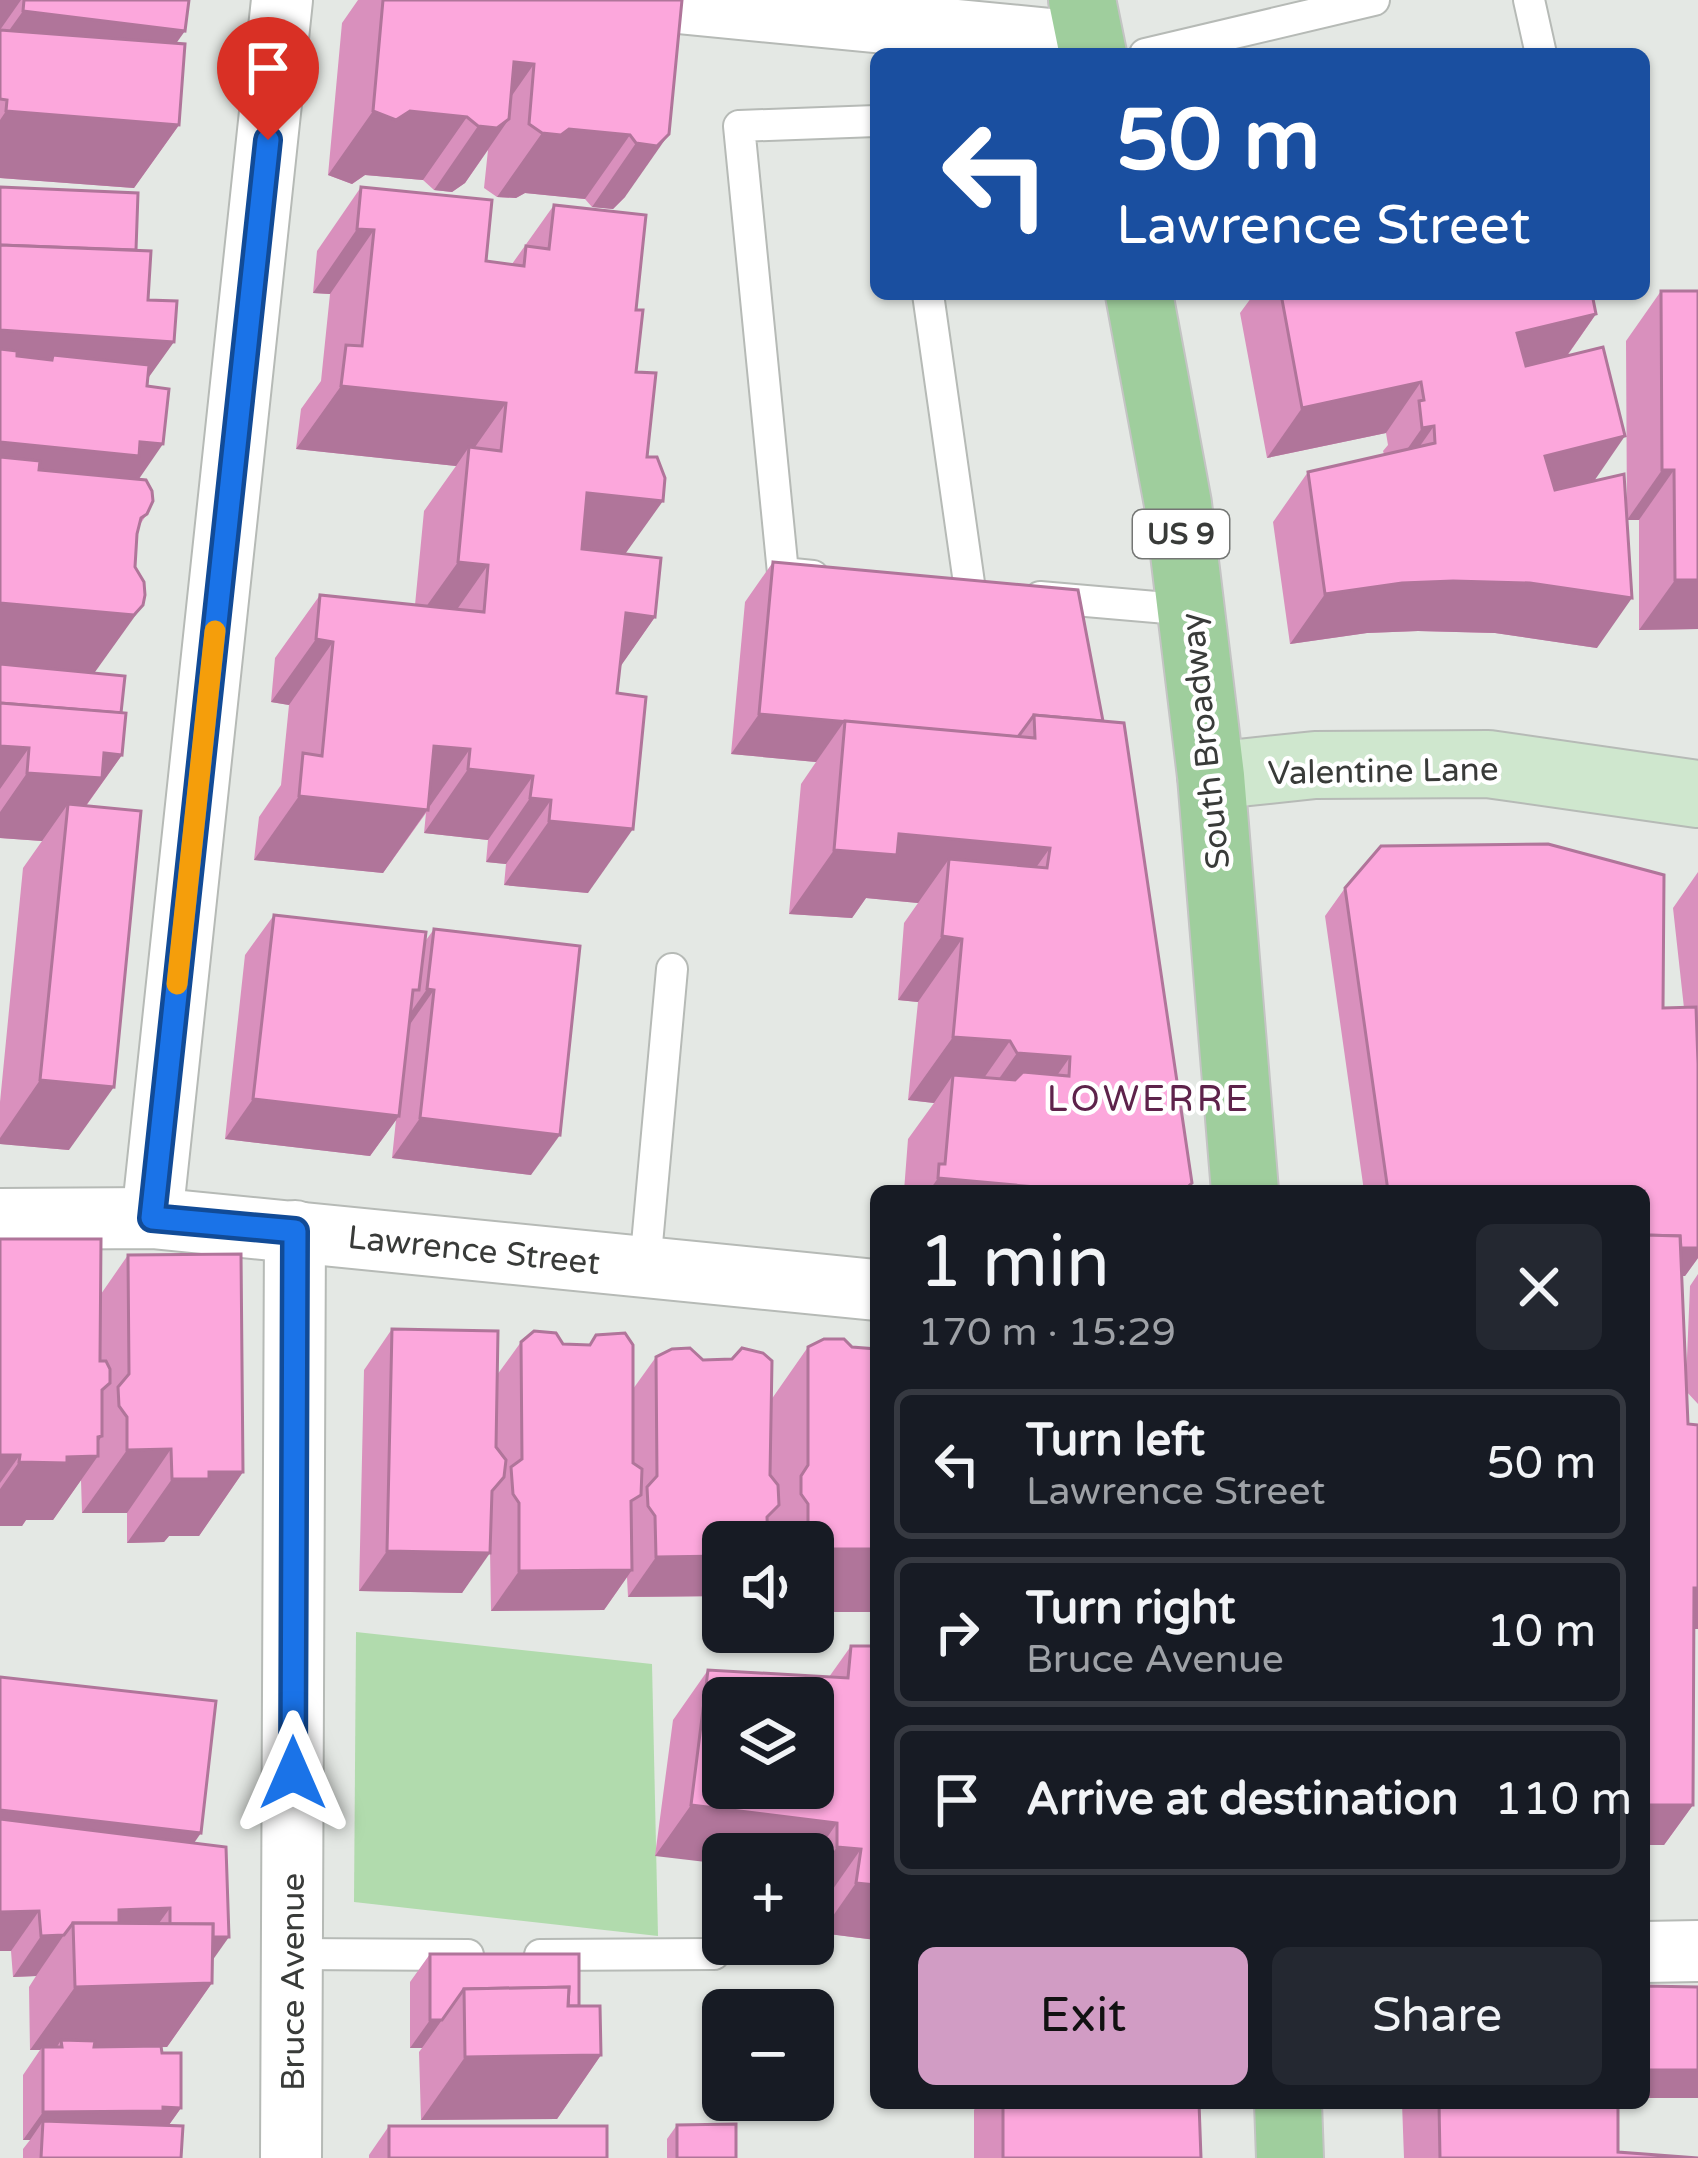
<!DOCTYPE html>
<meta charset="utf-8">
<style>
:root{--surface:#171b24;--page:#242831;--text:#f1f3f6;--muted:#9ea1a6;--line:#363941;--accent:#d19cc4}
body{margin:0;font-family:"Varela Round",sans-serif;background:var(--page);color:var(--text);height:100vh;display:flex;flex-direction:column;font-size:45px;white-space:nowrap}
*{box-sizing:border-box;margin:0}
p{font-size:39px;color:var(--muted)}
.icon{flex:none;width:66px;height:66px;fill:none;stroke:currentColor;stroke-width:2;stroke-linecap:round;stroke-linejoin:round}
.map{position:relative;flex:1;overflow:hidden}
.details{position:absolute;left:870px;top:1185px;width:780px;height:924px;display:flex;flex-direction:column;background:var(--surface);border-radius:18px;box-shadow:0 3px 9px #0004}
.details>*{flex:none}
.hud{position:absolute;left:870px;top:48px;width:780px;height:252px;border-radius:18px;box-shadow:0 3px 9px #0004;background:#1a4fa0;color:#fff;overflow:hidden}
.buttons{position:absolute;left:702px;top:1521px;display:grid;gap:24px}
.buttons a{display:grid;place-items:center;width:132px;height:132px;border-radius:18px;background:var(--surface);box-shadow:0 3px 9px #0004;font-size:60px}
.pin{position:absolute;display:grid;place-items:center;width:102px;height:102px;color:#fff;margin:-123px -51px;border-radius:50% 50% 50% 0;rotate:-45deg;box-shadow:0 0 12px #0007}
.pin .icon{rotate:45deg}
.me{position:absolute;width:132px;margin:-66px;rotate:0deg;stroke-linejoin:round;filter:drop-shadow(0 0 9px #0008)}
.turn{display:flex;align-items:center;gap:42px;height:252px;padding:0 48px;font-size:54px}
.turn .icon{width:156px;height:156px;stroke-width:2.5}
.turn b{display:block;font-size:84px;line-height:102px}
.round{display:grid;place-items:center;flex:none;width:126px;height:126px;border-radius:18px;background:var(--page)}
.summary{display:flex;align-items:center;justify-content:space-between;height:204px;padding:0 48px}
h1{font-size:72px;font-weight:600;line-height:90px}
.button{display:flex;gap:24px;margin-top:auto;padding:24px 48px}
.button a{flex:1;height:138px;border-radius:18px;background:var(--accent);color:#111;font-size:48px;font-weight:600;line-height:138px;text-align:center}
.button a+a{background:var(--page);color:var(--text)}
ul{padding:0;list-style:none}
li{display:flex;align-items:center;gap:36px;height:150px;margin:0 24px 18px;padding:0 24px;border:6px solid var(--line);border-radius:18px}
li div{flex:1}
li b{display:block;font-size:45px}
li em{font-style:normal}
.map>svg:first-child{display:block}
</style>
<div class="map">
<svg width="1698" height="2158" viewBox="0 0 1698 2158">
<rect width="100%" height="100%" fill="#e4e8e4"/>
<polygon fill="#b1dbad" points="356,1632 652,1664 658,1936 354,1902"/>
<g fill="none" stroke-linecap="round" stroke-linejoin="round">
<defs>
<g id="lane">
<polyline points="1529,0 1541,54"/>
<polyline points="1145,54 1374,0"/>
<polyline points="928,294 970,590"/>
<polyline points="813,576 783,573 739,126 876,121"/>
<polyline points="1040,597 1190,610"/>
<polyline points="645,1266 672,969"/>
<polyline points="292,1954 468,1955"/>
<polyline points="540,1955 714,1954"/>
</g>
<g id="street">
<polyline points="647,0 1091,43"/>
<polyline points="152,1218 282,0"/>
<polyline points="0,1219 152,1218 876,1290"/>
<polyline points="1644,1952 1698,1951"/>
<polyline points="291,2158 295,1231"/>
</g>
<polyline id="secondary" points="1211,776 1315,765 1488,764 1698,794"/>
<g id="primary">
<polyline points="1082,0 1093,54"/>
<polyline points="1139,294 1178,504 1211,776 1245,1191"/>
<polyline points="1288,2103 1290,2158"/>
</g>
</defs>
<use href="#lane" stroke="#b6bab6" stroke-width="34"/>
<use href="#street" stroke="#b6bab6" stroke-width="64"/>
<use href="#secondary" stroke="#b6bab6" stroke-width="70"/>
<use href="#primary" stroke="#c4c4c4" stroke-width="70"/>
<use href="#lane" stroke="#fff" stroke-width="30"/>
<use href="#street" stroke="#fff" stroke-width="60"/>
<use href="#secondary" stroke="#cfe7ce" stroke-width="66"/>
<use href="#primary" stroke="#9fce9d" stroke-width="66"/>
</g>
<g fill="#d990bd">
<polygon points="0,0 189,0 176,44 179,125 134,188 0,178"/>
<polygon points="358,0 682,0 625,197 613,209 592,207 585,199 525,193 516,198 497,197 484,188 488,150 465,183 452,192 434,190 423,180 365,175 352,184 328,175 342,23"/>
<polygon points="0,187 136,250 148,300 148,379 139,480 147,514 139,526 94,673 121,713 122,755 86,806 69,1150 0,1144 0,1102 23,868 42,841 0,838"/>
<polygon points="361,187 486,261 512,264 554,205 636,310 636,372 626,554 655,617 619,668 588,893 504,885 506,864 486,862 488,840 424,833 426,813 383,873 254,860 259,817 281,785 289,705 271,702 275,658 320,595 415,605 424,511 456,466 296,449 301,409 321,381 330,294 313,293 317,251"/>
<polygon points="1661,291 1698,291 1698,629 1639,630 1639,520 1627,520 1626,341"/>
<polygon points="1254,294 1592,294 1596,314 1567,356 1594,481 1597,648 1495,633 1418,631 1367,633 1290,644 1273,522 1308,472 1384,454 1383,451 1388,445 1386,433 1267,458 1240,313"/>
<polygon points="773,562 1078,590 1192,1183 1186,1191 904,1191 908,1139 934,1103 908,1100 918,1002 898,1000 904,923 918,903 866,898 852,918 789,914 801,784 816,762 731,754 745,602"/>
<polygon points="1698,872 1698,1258 1685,1276 1682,1276 1686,1381 1690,1286 1698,1274 1698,1404 1686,1391 1688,1424 1698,1425 1698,1629 1694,1629 1693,1805 1664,1845 1644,1191 1364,1191 1325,916 1345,888 1663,1008 1684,1008 1673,908"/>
<polygon points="274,915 424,943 434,929 531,1175 392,1158 396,1120 370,1156 225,1139 245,955"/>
<polygon points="0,1239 101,1294 128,1255 243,1472 199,1536 169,1536 164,1542 127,1543 127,1513 82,1513 81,1480 53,1520 26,1520 22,1526 0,1526"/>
<polygon points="392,1329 497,1375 521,1342 563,1344 633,1389 656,1357 703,1360 771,1400 808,1347 876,1349 876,1612 813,1612 813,1542 723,1542 723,1596 628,1597 627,1577 604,1610 491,1611 490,1549 462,1593 359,1591 364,1370"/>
<polygon points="851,1646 876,1940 821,1933 826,1899 813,1898 813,1854 655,1856 673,1720 708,1670 829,1677"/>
<polygon points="0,1677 194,1843 212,1961 212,1983 167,2047 161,2047 162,2053 181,2108 169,2125 181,2158 23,2158 23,2149 30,2140 23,2140 23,2075 40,2050 30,2050 29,1987 36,1976 13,1977 11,1951 0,1951"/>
<polygon points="430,1954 579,2006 601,2055 557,2119 421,2120 419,2052 422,2048 410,2048 410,1982"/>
<polygon points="979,2103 1199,2103 1201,2158 974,2158 974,2110"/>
<polygon points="1402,2103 1618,2103 1618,2152 1698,2158 1404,2158"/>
<polygon points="677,2125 736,2158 667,2158 667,2139"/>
<polygon points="389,2126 607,2158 369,2158 369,2155"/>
</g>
<g fill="#b0759a">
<polygon points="0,0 21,0 0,30"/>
<polygon points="23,11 185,31 140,94 0,43"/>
<polygon points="514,62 534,64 490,127 509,119 465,183 452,192 434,190 478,126"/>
<polygon points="6,111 179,125 134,188 0,178 0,120"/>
<polygon points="373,111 410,111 467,117 423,180 365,175 352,184 328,175"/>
<polygon points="569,129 630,135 585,199 525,193 516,198 497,197 542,133"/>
<polygon points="669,134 625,197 613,209 592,207 636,143"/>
<polygon points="357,229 374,230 330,294 313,293"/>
<polygon points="1596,314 1561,364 1482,383 1517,333"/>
<polygon points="0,330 174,342 129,405 52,360 53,355 23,398 0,396"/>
<polygon points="1421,382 1386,433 1267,458 1302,408"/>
<polygon points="341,386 506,403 468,457 469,447 456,466 296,449"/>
<polygon points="1434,426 1399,476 1387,478 1422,428"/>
<polygon points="1625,436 1590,487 1510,506 1545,456"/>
<polygon points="0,442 140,442 163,444 119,508 0,510"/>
<polygon points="1662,470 1674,470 1639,520 1627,520"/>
<polygon points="587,493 663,501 618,564 543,557"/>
<polygon points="458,562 488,565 444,628 413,625"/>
<polygon points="1675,580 1698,580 1698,629 1639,630"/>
<polygon points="1453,581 1530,583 1632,598 1597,648 1495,633 1418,631 1367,633 1290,644 1325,594 1402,583"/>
<polygon points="0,603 143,605 90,679 0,670"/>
<polygon points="626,613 655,617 611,680"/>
<polygon points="316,639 333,642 289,705 271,702"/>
<polygon points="759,714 844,722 816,762 731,754"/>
<polygon points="0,736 122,755 77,818 68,804 42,841 0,838 0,812 27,773 29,748 0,789"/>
<polygon points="434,746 470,749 383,873 254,860 299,796"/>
<polygon points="468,769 533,776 488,840 424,833"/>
<polygon points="530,798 551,800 506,864 486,862"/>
<polygon points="549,821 633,829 588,893 504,885"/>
<polygon points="899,834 1050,848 1005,911 949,859 918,903 866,898 852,918 789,914 834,850"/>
<polygon points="942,936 962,939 918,1002 898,1000"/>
<polygon points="427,989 434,990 406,1030 399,1029"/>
<polygon points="953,1037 1010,1041 965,1105 953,1075 934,1103 908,1100"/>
<polygon points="1017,1053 1070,1057 1025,1121 972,1117"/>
<polygon points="40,1080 114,1087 69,1150 0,1144 0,1138"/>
<polygon points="253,1099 399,1116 370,1156 225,1139"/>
<polygon points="420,1118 560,1135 531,1175 392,1158"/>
<polygon points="938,1178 1080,1191 929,1191"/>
<polygon points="1644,1247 1698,1248 1698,1258 1685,1276 1644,1276"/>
<polygon points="102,1436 88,1457 98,1456 53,1520 26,1520 22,1526 0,1526 0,1489 19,1462 67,1457 98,1437"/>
<polygon points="171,1449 127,1513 82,1513 127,1450"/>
<polygon points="0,1455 20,1455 0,1483"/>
<polygon points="209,1472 243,1472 199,1536 169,1536 164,1542 127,1543 172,1479"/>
<rect x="813" y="1549" width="63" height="63"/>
<polygon points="387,1551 490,1553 462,1593 359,1591"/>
<polygon points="723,1556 723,1596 628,1597 656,1557"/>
<polygon points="632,1570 604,1610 491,1611 519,1571"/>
<polygon points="1694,1588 1698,1588 1698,1629 1666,1629"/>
<polygon points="691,1805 837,1823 813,1858 813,1854 723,1854 723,1864 655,1856"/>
<polygon points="1644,1805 1693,1805 1664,1845 1644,1845"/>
<polygon points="0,1810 201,1833 173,1873 0,1853"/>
<polygon points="837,1847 861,1849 826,1899 813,1898 813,1881"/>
<polygon points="856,1883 876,1885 876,1940 821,1933"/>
<polygon points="170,1908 141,1948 108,1950 119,1910"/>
<polygon points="39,1911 11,1951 0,1951 0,1912"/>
<polygon points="64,1935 36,1976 13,1977 41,1936"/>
<polygon points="170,1937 229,1937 200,1978"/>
<polygon points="212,1983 167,2047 60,2049 61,2040 55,2050 43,2047 40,2050 30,2050 75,1987"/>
<polygon points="430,2020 442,2020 422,2048 410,2048"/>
<polygon points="601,2055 557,2119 421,2120 465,2057"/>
<rect x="1644" y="2070" width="54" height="28"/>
<polygon points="163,2107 181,2108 161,2136 43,2121 30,2140 23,2140 43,2112"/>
</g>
<g fill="#fca7dc" stroke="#b0759a" stroke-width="3" fill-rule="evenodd">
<polygon points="24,0 189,0 185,31 23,11"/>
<polygon points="383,0 682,0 669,134 657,146 636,143 630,135 569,129 561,135 542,133 529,124 534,64 514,62 509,119 497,128 478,126 467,117 410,111 396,120 373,111"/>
<polygon points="0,30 185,44 179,125 6,111 7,100 0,99"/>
<polygon points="0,187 138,193 136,250 0,245"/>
<polygon points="361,187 492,200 486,261 524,266 526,246 549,249 554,205 646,215 636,310 643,310 636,372 656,373 647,457 657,457 665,478 663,501 587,493 582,549 661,558 655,617 626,613 617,693 646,697 633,829 549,821 551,800 530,798 533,776 468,769 470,749 434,746 428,810 299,796 303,753 322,756 333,642 316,639 320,595 484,612 488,565 458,562 469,447 501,451 506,403 341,386 346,345 362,346 374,230 357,229"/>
<polygon points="0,245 151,251 148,300 177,301 174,342 0,330"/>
<polygon points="1661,291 1698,291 1698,580 1675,580 1674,470 1662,470"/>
<polygon points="1281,294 1592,294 1596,314 1517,333 1526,366 1603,347 1625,436 1545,456 1555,490 1624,474 1632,598 1530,583 1453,581 1402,583 1325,594 1308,472 1435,443 1434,426 1422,428 1419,401 1424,400 1421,382 1302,408"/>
<polygon points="0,349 17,351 17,356 52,360 53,355 149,365 147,386 169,389 163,444 140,442 139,456 0,442"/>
<polygon points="0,457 40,461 39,470 146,480 152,491 153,501 147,514 141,518 137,534 135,567 144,582 145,595 143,605 134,615 0,603"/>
<polygon points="773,562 1078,590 1103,721 1034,715 1018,737 759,714"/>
<polygon points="0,664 125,676 121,713 0,703"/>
<polygon points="0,703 126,713 122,755 104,753 102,778 27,773 29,748 0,746"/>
<polygon points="1034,715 1124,723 1192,1183 1183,1191 1080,1191 938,1178 939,1164 945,1164 953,1075 1015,1080 1023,1072 1069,1076 1070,1057 1017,1053 1010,1041 953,1037 962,939 942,936 949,859 1047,868 1050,848 899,834 897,855 834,850 845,721 1035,738"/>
<polygon points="68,804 141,811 114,1087 40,1080"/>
<polygon points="1548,844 1664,875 1663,1008 1696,1007 1698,1064 1698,1248 1681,1248 1680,1236 1644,1235 1644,1191 1388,1191 1345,888 1381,846"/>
<polygon points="274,915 426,932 419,990 413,990 399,1116 253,1099"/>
<polygon points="434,929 580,946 560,1135 420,1118 434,990 427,989"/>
<polygon points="1644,1235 1680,1236 1688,1424 1698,1425 1698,1588 1694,1588 1693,1805 1644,1805"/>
<polygon points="0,1239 101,1239 100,1361 106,1361 110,1369 110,1383 102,1390 102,1436 98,1437 98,1456 67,1457 67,1463 19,1462 20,1455 0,1455"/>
<polygon points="241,1254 243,1472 209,1472 209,1479 172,1479 171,1449 127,1450 127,1417 119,1406 118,1387 129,1374 128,1255"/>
<polygon points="392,1329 498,1331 496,1447 506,1460 504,1477 492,1491 490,1553 387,1551"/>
<polygon points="534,1331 556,1333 563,1344 590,1345 596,1335 625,1333 633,1345 633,1463 642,1469 641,1495 631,1501 632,1570 519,1571 519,1503 513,1494 511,1467 522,1459 521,1342"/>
<polygon points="824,1339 844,1339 852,1347 876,1349 876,1549 813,1549 813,1542 808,1542 808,1504 801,1494 801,1476 808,1465 808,1347"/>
<polygon points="690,1348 703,1360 732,1359 742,1348 763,1353 772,1361 770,1475 778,1485 779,1505 767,1517 768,1542 723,1542 723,1556 656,1557 655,1516 648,1506 647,1487 657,1476 656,1357 672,1349"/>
<path d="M851,1646H876V1885L856,1883L861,1849L837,1847V1823L691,1805L708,1670L848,1678ZM723,1698H813V1788H723Z"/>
<polygon points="0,1677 216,1701 201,1833 0,1810"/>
<polygon points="0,1819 226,1847 229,1937 213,1937 213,1924 170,1924 170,1908 119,1910 119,1923 73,1923 64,1935 41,1936 39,1911 0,1912"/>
<polygon points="73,1923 213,1924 212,1983 75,1987"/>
<polygon points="430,1954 579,1954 579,2006 568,2006 569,1987 464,1989 442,2020 430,2020"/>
<polygon points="1644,1986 1698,1987 1698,2070 1644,2070"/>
<polygon points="569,1987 568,2006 600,2006 601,2055 465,2057 464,1989"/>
<polygon points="61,2040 95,2041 94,2047 161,2046 162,2053 181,2053 181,2108 163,2107 163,2111 43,2112 43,2047 62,2047"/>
<polygon points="1003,2103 1199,2103 1201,2158 1003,2158"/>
<polygon points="1439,2103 1618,2103 1618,2152 1698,2158 1440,2158"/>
<polygon points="43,2121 183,2126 181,2158 41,2158"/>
<polygon points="736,2124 736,2158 677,2158 677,2125"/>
<rect x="389" y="2126" width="218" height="32"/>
</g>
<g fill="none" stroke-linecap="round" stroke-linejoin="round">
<defs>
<polyline id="route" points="268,140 152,1218 295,1231 293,1773"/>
</defs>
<use href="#route" stroke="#114b97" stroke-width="30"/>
<use href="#route" stroke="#1a73e8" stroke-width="21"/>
<polyline stroke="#f59e0b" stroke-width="21" points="177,984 215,631"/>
</g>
<g text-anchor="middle" stroke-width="9" stroke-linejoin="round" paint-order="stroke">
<rect fill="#fff" stroke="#747674" stroke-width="3" x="1133" y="510" width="96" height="48" rx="9"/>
<g font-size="30" font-weight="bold" fill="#393b39">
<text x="1181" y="544">US 9</text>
</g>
<g font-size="33" fill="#393b39" stroke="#fff">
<text transform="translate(1204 741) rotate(-96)" y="12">South Broadway</text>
<text transform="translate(1383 770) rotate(-1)" y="12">Valentine Lane</text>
<text transform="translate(474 1249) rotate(6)" y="12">Lawrence Street</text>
<text transform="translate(292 1982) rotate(-90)" y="12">Bruce Avenue</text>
</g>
<g font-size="36" letter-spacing="3" fill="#5e234b" stroke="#fff">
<text x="1149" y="1111">LOWERRE</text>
</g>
</g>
</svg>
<div class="buttons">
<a><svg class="icon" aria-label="sound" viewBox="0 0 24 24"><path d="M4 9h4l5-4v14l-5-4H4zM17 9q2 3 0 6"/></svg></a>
<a><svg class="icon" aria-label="layers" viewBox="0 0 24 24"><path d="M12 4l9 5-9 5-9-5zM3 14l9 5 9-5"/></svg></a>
<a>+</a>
<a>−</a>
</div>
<div class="pin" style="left:268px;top:140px;background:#d93025"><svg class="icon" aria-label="arrive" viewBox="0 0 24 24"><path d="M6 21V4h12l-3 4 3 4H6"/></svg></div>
<svg class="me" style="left:293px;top:1773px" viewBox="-20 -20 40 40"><path d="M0-17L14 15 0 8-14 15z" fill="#1a73e8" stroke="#fff" stroke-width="4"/></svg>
<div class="hud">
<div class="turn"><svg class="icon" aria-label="left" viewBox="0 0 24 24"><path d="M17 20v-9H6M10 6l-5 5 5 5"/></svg><div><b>50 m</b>Lawrence Street</div></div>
</div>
<section class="details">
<div class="summary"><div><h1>1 min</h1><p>170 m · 15:29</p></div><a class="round"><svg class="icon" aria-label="close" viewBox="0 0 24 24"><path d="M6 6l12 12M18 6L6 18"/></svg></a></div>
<ul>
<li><svg class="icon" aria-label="left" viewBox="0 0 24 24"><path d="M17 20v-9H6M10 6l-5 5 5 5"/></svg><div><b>Turn left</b><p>Lawrence Street</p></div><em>50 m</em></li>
<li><svg class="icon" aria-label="right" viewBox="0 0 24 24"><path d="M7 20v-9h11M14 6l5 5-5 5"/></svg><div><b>Turn right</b><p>Bruce Avenue</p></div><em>10 m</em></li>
<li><svg class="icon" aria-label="arrive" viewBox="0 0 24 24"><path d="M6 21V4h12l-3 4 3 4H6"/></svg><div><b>Arrive at destination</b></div><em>110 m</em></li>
</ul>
<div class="button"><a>Exit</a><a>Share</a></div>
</section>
</div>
